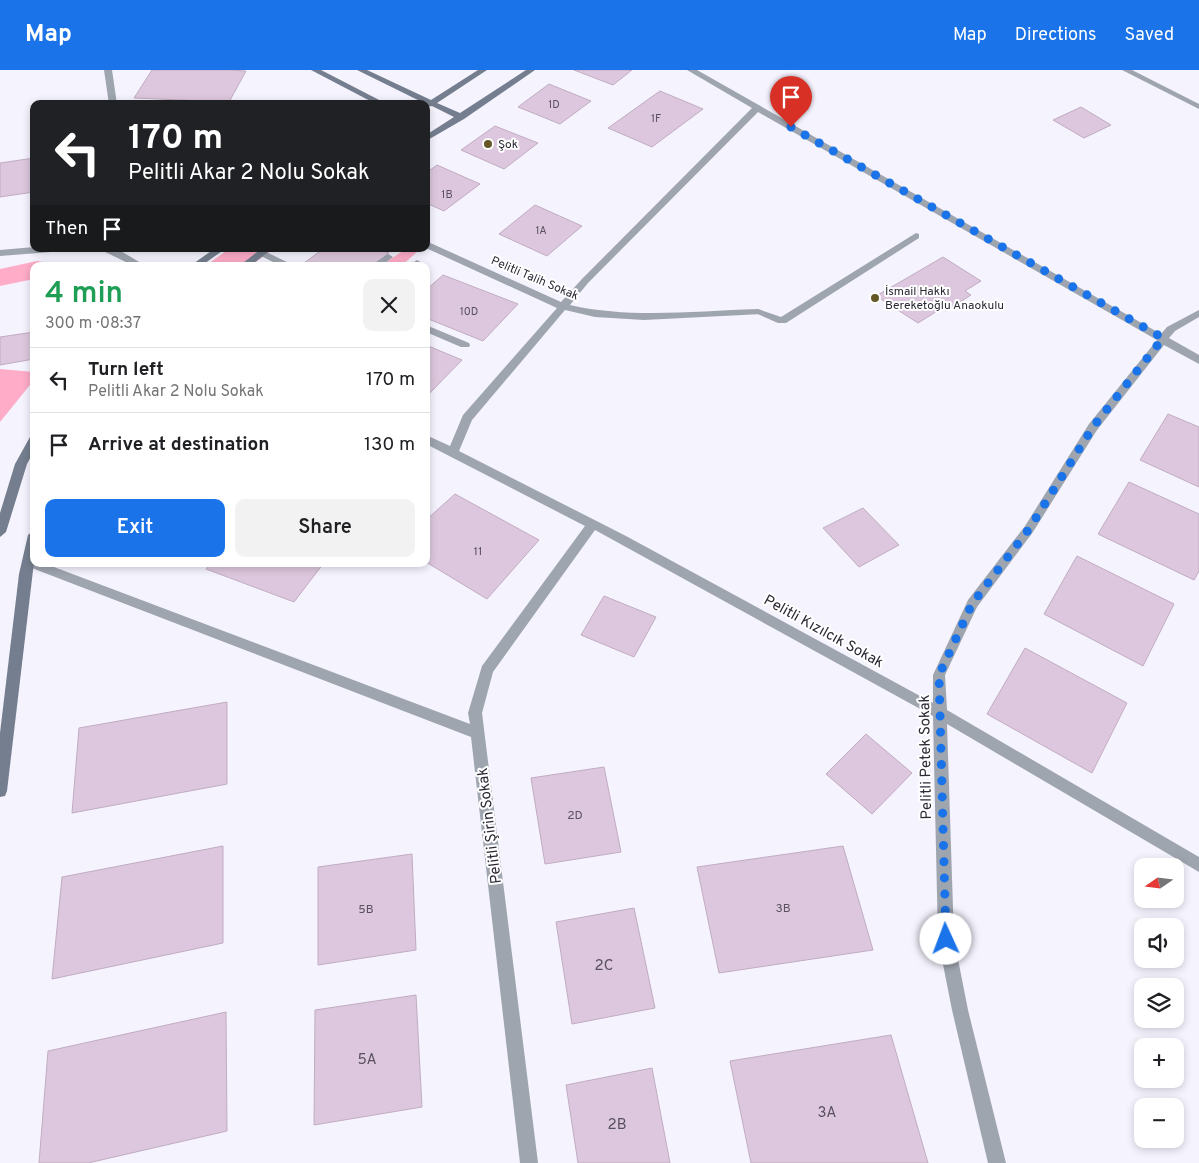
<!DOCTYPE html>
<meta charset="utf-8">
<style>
:root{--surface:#fff;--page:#f2f2f2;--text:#202124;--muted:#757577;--line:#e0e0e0;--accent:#1a73e8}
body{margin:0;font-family:Overpass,sans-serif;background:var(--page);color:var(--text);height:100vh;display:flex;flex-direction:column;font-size:19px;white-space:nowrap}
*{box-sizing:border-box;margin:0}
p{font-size:16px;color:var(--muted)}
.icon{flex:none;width:28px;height:28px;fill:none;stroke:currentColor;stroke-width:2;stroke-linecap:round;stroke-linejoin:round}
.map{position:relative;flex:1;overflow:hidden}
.details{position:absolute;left:30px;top:192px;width:400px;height:305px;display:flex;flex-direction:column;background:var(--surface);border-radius:10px;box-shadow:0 2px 8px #0003}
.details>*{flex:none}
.guide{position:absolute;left:30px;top:30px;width:400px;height:152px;border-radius:10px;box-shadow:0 2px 8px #0003;background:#202124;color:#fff;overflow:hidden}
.needle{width:32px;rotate:256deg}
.controls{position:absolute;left:1134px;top:788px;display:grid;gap:10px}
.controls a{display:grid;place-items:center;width:50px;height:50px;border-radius:10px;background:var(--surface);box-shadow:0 2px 8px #0003;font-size:25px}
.pin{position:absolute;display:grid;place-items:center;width:42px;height:42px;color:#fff;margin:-51px -21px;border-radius:50% 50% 50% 0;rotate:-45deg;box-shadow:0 0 5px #0007}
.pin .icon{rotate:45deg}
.me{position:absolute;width:55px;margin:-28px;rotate:358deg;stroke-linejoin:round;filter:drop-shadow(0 0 4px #0008)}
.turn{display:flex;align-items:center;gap:18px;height:105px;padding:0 15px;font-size:22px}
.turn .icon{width:65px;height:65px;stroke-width:2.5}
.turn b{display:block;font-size:35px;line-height:42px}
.then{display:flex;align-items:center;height:48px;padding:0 15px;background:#0003;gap:10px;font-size:19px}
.round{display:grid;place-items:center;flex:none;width:52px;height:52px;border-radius:10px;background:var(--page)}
.summary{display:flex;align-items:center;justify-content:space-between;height:85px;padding:0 15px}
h1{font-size:30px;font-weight:600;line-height:38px;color:#1e9e55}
.cta{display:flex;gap:10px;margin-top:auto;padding:10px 15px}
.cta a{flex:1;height:58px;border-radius:10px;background:var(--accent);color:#fff;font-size:20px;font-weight:600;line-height:58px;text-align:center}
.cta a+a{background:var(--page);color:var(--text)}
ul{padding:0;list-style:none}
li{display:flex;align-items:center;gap:15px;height:65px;padding:0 15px;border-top:1px solid var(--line)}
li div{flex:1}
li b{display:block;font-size:19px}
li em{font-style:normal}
header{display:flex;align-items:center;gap:30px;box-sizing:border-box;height:70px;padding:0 25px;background:var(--accent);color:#fff}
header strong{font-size:24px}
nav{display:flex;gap:28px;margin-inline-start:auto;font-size:18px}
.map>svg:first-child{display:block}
</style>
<header>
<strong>Map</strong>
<nav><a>Map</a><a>Directions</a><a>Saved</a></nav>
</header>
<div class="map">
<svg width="1199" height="1093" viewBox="0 0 1199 1093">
<rect width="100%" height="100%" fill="#f4f3fe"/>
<g fill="#feacc8">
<polygon points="229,179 274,179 250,196 205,196"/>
<polygon points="406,179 417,182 401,196 380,196"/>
<polygon points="37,191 68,196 34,196 34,209 0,216 0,199"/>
<polygon points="0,299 34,302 34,310 0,352"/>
</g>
<g fill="#ddc7de" stroke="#c1acc2">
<polygon points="152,0 230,0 246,1 229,32 134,28"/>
<polygon points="574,0 632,0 613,15"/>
<polygon points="549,14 591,31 560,54 518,37"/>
<polygon points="660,21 703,39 652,77 608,58"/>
<polygon points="1081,37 1111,55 1084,68 1053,50"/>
<polygon points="495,56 538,73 504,99 461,80"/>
<polygon points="34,88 34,122 0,127 0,93"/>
<polygon points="437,95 480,114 444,141 426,133 426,103"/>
<polygon points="535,135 582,156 547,186 499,164"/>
<polygon points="323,179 380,179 389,183 372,196 311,196 304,193"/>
<polygon points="943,187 981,211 965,221 971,225 946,241 942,238 918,253 876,226"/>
<polygon points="443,205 518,234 483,271 426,248 426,220"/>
<polygon points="34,262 34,289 0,295 0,267"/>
<polygon points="426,275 462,290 426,327"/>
<polygon points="1168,344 1199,357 1199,417 1140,390"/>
<polygon points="1129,412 1199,444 1199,501 1194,510 1098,464"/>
<polygon points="455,424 539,470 487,529 426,492 426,450"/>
<polygon points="863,438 899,475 859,497 823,458"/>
<polygon points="1077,486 1174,534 1143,596 1044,544"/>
<polygon points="210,494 323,494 294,532 206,499"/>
<polygon points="604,526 656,547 634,587 581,565"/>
<polygon points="1025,578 1127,633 1092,703 987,644"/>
<polygon points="227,632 227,714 72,743 79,658"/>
<polygon points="866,664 912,703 872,744 826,704"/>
<polygon points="604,697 621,782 545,794 531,708"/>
<polygon points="223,776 223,873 52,909 62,807"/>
<polygon points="843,776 873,880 719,903 697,797"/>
<polygon points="412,784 416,880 318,895 318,797"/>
<polygon points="634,838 655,938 572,954 556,852"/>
<polygon points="416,925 422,1037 314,1055 315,940"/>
<polygon points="226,942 227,1061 88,1093 39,1093 48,981"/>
<polygon points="891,965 928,1093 751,1093 730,991"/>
<polygon points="652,998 670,1093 578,1093 566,1015"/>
</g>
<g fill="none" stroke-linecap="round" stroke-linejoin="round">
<g fill="#9ea5af" fill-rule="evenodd">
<polygon points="916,163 919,164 919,168 786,253 778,253 753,242 758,239 781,247"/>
<polygon points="262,180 291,194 293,196 281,196 259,185 257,183"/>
<polygon points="388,184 393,187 381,196 370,196"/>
<polygon points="417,190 422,193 419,196 408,196"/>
<polygon points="426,255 469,273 470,275 469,277 461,277 426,262"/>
</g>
<g fill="#9ea5af" fill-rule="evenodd">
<polygon points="104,0 112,0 117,34 109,34"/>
<path d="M687,0H697L1161,264L1167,257L1199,240V247L1175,261L1169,268L1199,285V294L1164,275L1097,360L1033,462L977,537L945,605L947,640L1199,787V802L947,654L954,869L968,940L1006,1093H988L952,940L938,869L933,646L595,460L493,602L482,643L538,1093H520L471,667L24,495L22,492L24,489H32L34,494H46L470,654L468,643L482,596L585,456L426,374V365L450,376L463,345L557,238L426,178V171L561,232L582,209L752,38ZM758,42L1157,270L1089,354L1025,456L968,530L933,605V633L626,466L459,381L472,350L565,240L595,247L644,250L762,244L763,242L758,239C695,241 631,249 570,235L588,213Z"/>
<polygon points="1122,0 1132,0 1199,34 1199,39"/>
<polygon points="34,177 56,179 51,182 0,186 0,180"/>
<polygon points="99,179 119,180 146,196 134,196"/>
</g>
<g fill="#747e8e" fill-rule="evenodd">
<polygon points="311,0 321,0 387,34 376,34"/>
<polygon points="357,0 367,0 431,30 478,0 487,0 437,33 460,43 526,0 535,0 464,49 426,71 426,65 454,47 432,36 426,37 426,34"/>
<polygon points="214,179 225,179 201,196 190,196"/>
<polygon points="261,179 272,179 250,196 239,196"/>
<polygon points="34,366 34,381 27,394 6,462 0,467 0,443 15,394 30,367"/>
<polygon points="34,460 34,492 7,721 5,726 0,727 0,663 19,504 28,465"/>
</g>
</g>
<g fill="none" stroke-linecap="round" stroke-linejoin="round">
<polyline stroke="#1a73e8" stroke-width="9" stroke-dasharray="0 16.2" points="791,57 1163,268 1093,357 1029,459 972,534 939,605 946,869"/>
</g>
<g fill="#655824" stroke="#fff" stroke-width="2">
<circle cx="488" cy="74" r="5"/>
<circle cx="875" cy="228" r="5"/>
</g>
<g text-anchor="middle" stroke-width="4" stroke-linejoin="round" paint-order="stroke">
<g font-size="11" fill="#58505e">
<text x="554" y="38">1D</text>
<text x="656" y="52">1F</text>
<text x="447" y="128">1B</text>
<text x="541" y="164">1A</text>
<text x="469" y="245">10D</text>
</g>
<g font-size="12" fill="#2b2934" stroke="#fff" text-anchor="start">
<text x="498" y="78">Şok</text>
<text x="885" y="225">İsmail Hakkı<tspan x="885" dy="14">Bereketoğlu Anaokulu</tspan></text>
</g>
<g font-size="12" fill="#2b2934" stroke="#fff">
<text transform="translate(535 208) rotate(23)" y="4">Pelitli Talih Sokak</text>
</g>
<g font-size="12" fill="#58505e">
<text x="478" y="485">11</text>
<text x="575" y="749">2D</text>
<text x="783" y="842">3B</text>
<text x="366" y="843">5B</text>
</g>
<g font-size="15" fill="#2b2934" stroke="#fff">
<text transform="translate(824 561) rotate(29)" y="5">Pelitli Kızılcık Sokak</text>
<text transform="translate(925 687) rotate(-91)" y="5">Pelitli Petek Sokak</text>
<text transform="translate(489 756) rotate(-97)" y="5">Pelitli Şirin Sokak</text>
</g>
<g font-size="15" fill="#58505e">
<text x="604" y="900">2C</text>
<text x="367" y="994">5A</text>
<text x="827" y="1047">3A</text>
<text x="617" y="1059">2B</text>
</g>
</g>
</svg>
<div class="controls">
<a><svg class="needle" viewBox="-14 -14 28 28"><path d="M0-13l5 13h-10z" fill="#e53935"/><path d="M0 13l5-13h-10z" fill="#757577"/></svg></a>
<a><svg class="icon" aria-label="sound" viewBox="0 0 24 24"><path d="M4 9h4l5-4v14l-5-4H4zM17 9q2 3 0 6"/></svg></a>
<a><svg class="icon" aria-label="layers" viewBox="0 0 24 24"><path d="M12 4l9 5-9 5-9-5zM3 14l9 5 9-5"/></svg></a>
<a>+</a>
<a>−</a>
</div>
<div class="pin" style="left:791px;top:57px;background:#d93025"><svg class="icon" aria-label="arrive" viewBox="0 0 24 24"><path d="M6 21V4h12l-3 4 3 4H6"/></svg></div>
<svg class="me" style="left:946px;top:869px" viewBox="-20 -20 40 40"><circle r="19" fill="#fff"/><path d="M0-13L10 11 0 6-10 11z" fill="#1a73e8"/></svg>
<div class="guide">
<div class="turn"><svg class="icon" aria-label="left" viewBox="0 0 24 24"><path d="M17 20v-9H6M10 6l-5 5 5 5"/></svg><div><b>170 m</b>Pelitli Akar 2 Nolu Sokak</div></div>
<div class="then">Then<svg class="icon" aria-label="arrive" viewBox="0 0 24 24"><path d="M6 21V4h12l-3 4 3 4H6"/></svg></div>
</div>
<section class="details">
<div class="summary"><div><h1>4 min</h1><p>300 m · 08:37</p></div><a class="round"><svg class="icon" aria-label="close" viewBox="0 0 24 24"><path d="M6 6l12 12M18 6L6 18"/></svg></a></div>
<ul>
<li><svg class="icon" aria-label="left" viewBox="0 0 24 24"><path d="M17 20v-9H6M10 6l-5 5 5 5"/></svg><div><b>Turn left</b><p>Pelitli Akar 2 Nolu Sokak</p></div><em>170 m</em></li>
<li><svg class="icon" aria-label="arrive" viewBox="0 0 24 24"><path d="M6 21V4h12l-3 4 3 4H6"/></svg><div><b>Arrive at destination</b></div><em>130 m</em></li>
</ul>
<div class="cta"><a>Exit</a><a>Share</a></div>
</section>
</div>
